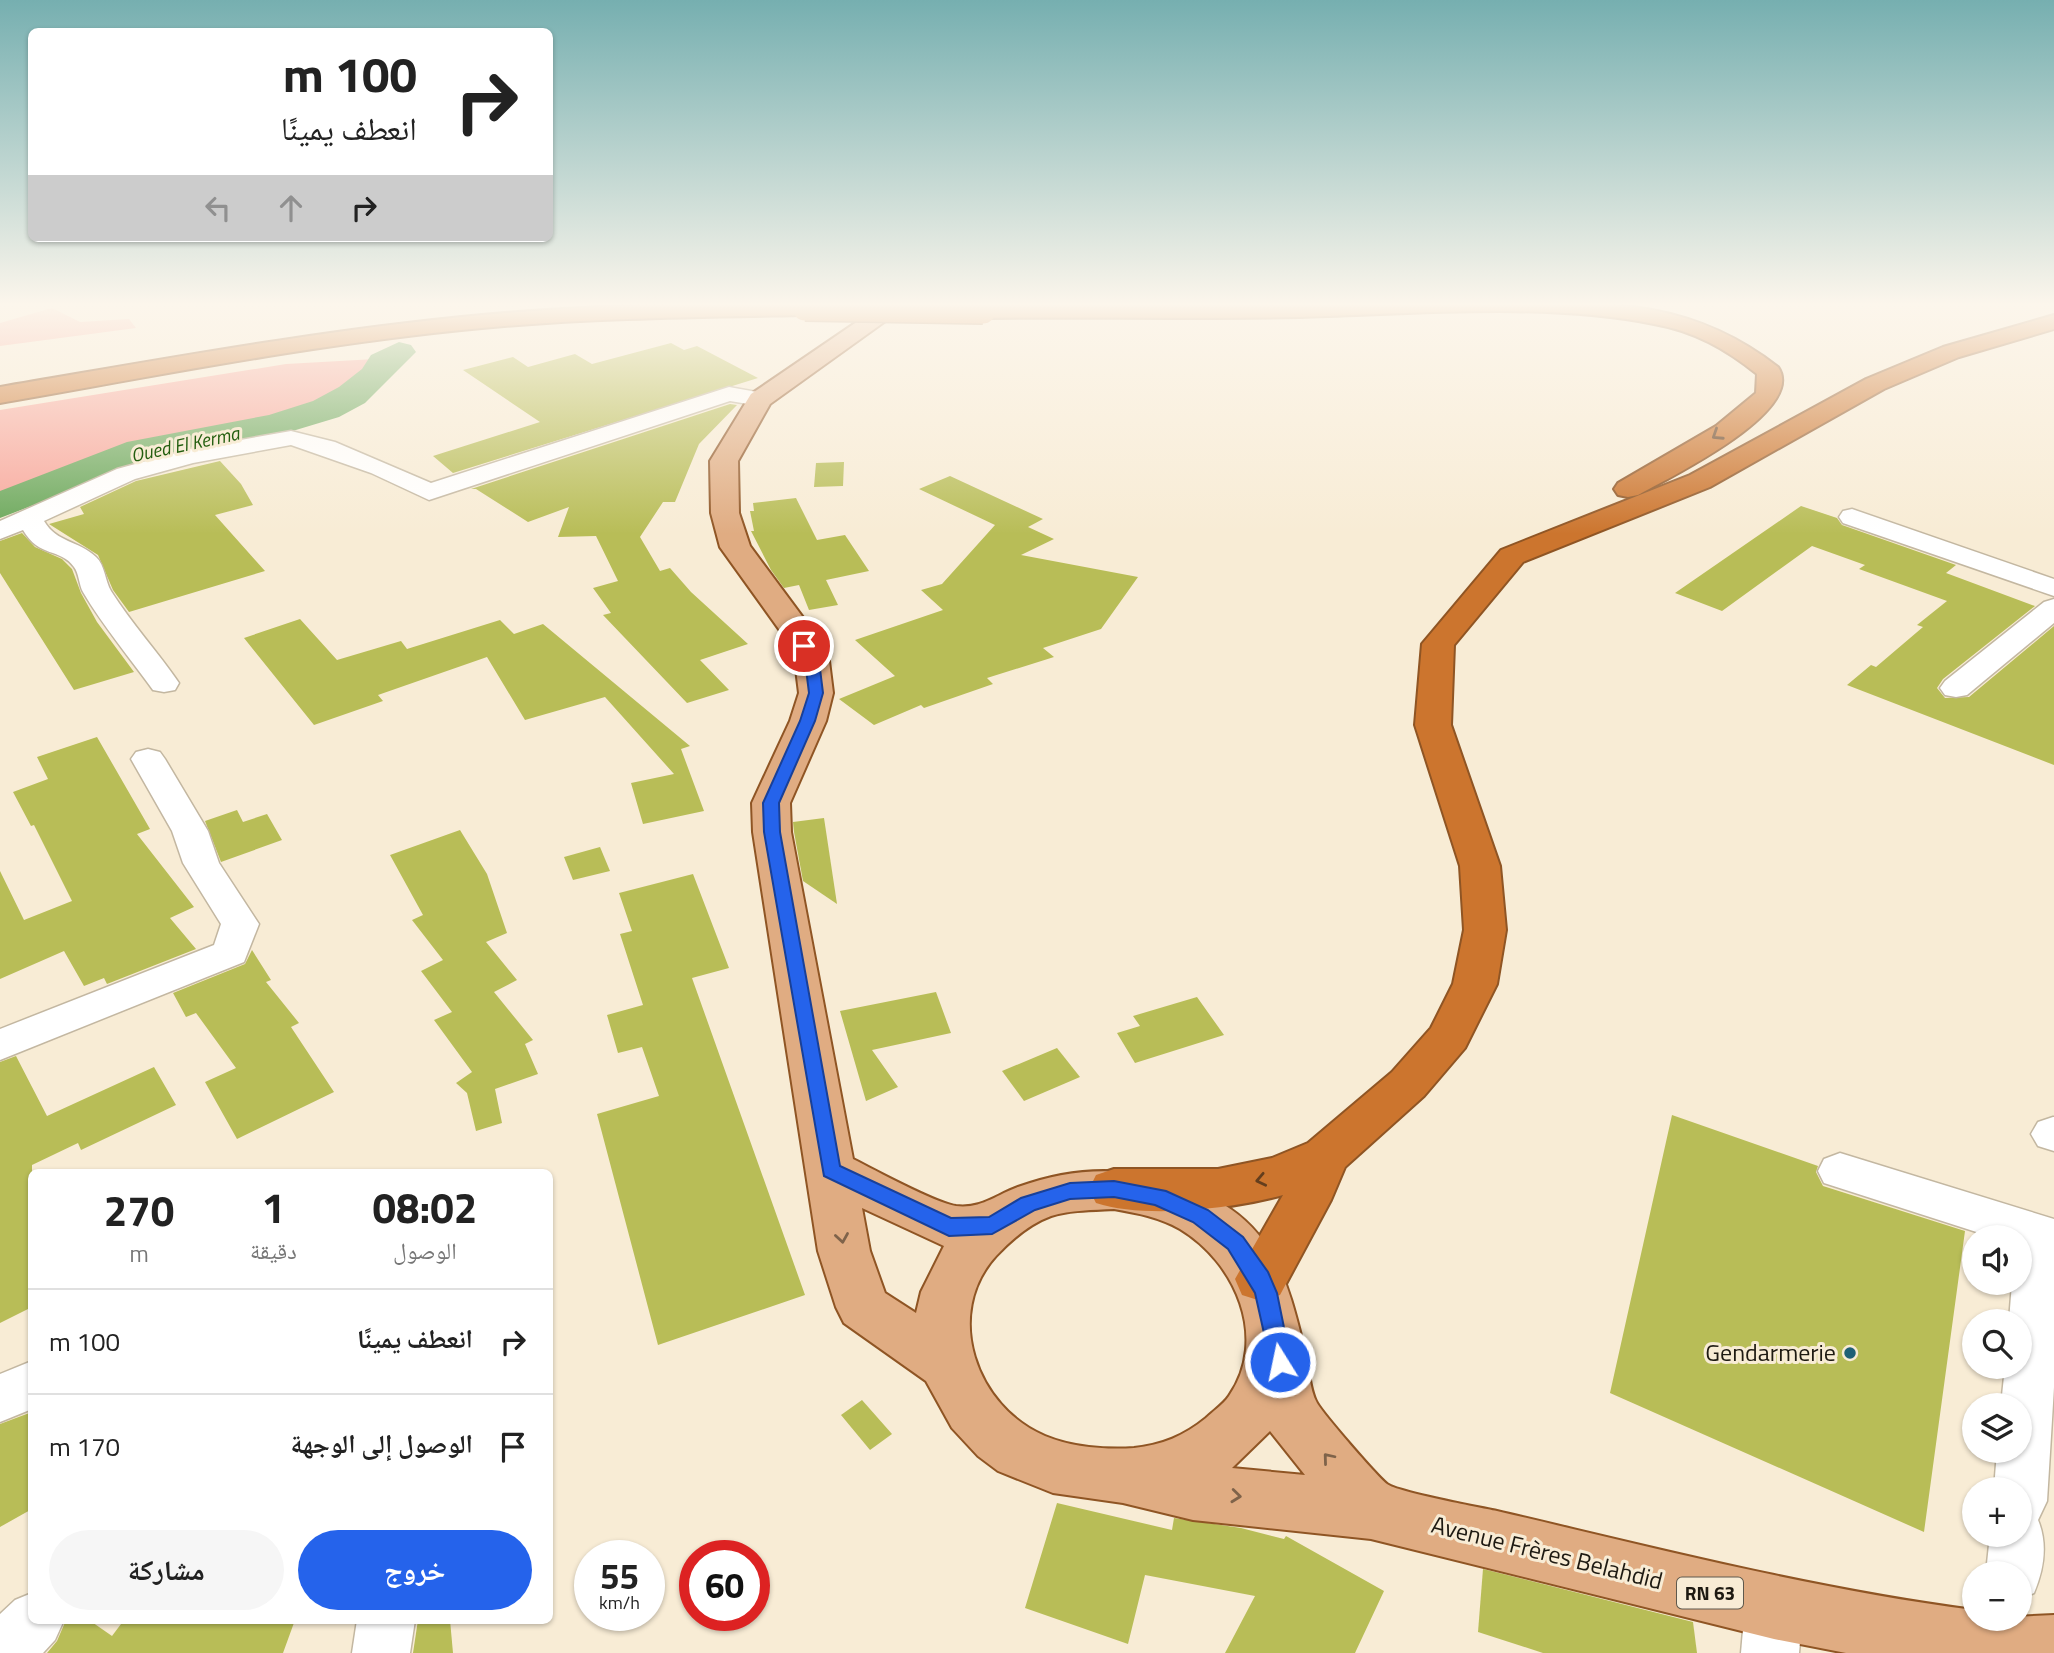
<!DOCTYPE html>
<html lang="ar">
<meta charset="utf-8">
<style>
:root{--surface:#fff;--page:#f6f6f6;--text:#222;--muted:#767676;--line:#e0e0e0;--accent:#2563eb}
body{margin:0;font-family:"Titillium Web","Noto Naskh Arabic",sans-serif;background:var(--page);color:var(--text);direction:rtl;height:100vh;display:flex;flex-direction:column;font-size:26px;white-space:nowrap}
*{box-sizing:border-box;margin:0}
p{font-size:23px;color:var(--muted)}
.icon{flex:none;width:38px;height:38px;fill:none;stroke:currentColor;stroke-width:2;stroke-linecap:round;stroke-linejoin:round}
.map{position:relative;flex:1;overflow:hidden;direction:ltr}
.drawer{position:absolute;left:28px;top:1169px;width:525px;height:455px;display:flex;flex-direction:column;background:var(--surface);border-radius:10px;box-shadow:0 2px 5px #0004;direction:rtl}
.drawer>*{flex:none}
.hud{position:absolute;left:28px;top:28px;width:525px;height:214px;border-radius:10px;box-shadow:0 2px 5px #0004;direction:rtl;background:#fff;color:var(--text);overflow:hidden}
.fabs{position:absolute;left:1962px;top:1225px;display:grid;gap:14px}
.fabs a{display:grid;place-items:center;width:70px;height:70px;border-radius:50%;background:var(--surface);box-shadow:0 2px 5px #0004;font-size:35px}
.speed{position:absolute;left:574px;top:1540px;display:flex;gap:14px;font-size:35px;font-weight:700;text-align:center}
.speed>*{display:grid;place-content:center;width:91px;height:91px;border-radius:50%;background:var(--surface);box-shadow:0 2px 5px #0004;line-height:1}
.speed small{font-size:18px;font-weight:400}
.speed .limit{border:10px solid #d22;background:#fff;color:#111}
.pin{position:absolute;display:grid;place-items:center;width:60px;height:60px;color:#fff;margin:-30px;border:4px solid #fff;border-radius:50%;box-shadow:0 2px 7px #0007}
.me{position:absolute;width:77px;margin:-38px;rotate:350deg;stroke-linejoin:round;filter:drop-shadow(0 0 5px #0008)}
.turn{display:flex;align-items:center;gap:24px;height:147px;padding:0 21px;font-size:32px}
.turn .icon{width:91px;height:91px;stroke-width:2.5}
.turn b{display:block;font-size:49px;line-height:60px}
.lanes{display:flex;align-items:center;height:66px;padding:0 21px;background:#0003;justify-content:center;gap:35px;direction:ltr}
.lanes .off{opacity:.35}
.eta{display:flex;justify-content:space-evenly;align-items:center;height:119px;text-align:center}
.eta b{font-size:42px;font-weight:700;line-height:49px}
.cta{display:flex;gap:14px;margin-top:auto;padding:14px 21px}
.cta a{flex:1;height:80px;border-radius:42px;background:var(--accent);color:#fff;font-size:28px;font-weight:700;line-height:80px;text-align:center}
.cta a+a{background:var(--page);color:var(--text)}
ul{padding:0;list-style:none}
li{display:flex;align-items:center;gap:21px;height:105px;padding:0 21px;border-top:2px solid var(--line)}
li div{flex:1}
li b{display:block;font-size:26px}
li em{font-style:normal}
.map>svg:first-child{display:block}
</style>
<div class="map">
<svg width="2054" height="1653" viewBox="0 0 2054 1653">
<rect width="100%" height="100%" fill="#f8ecd5"/>
<g fill="#f8a69b">
<polygon points="52,308 80,322 129,319 136,328 0,346 0,323"/>
<polygon points="411,357 373,389 307,421 237,439 151,455 61,496 0,516 0,410 286,364"/>
</g>
<g fill="none" stroke-linecap="round" stroke-linejoin="round">
<polygon fill="#6ba85b" fill-rule="evenodd" points="399,342 411,345 416,352 365,403 339,417 276,436 151,460 0,518 0,491 127,442 269,415 313,401 339,387 362,369 371,355"/>
</g>
<g fill="#b8bd57">
<polygon points="671,343 684,350 697,346 758,378 453,473 433,456 540,422 463,370 513,357 528,367 575,354 592,364"/>
<polygon points="730,404 737,405 699,444 675,502 663,502 640,537 660,571 670,568 691,592 748,644 700,660 729,690 687,703 603,615 611,613 593,588 618,581 596,536 558,537 569,507 528,522 476,489 471,489"/>
<polygon points="220,461 241,484 253,505 215,515 265,571 129,612 113,590 98,555 49,524 84,514 80,507 136,481"/>
<polygon points="844,462 843,486 814,487 816,463"/>
<polygon points="950,476 1043,519 1028,527 1054,539 1021,555 1138,577 1101,629 1043,648 1054,657 987,678 993,684 924,708 921,705 874,725 839,699 895,676 855,640 943,610 921,590 942,584 995,525 919,489"/>
<polygon points="796,498 817,540 845,535 869,571 826,580 838,605 809,610 799,585 784,588 771,570 751,531 754,531 750,511 754,511 753,503"/>
<polygon points="1801,506 1837,518 1842,525 1956,565 1946,573 2035,606 1943,679 1937,688 1945,698 1969,697 2054,626 2054,765 1847,685 1871,665 1876,667 1923,627 1917,625 1947,601 1859,569 1865,565 1812,546 1722,611 1675,593"/>
<polygon points="22,533 35,547 62,559 72,569 81,593 97,622 134,672 74,690 0,573 0,541"/>
<polygon points="300,619 337,660 401,641 407,649 500,620 514,634 543,624 690,746 681,749 704,811 643,824 631,783 674,774 605,697 525,720 487,657 378,695 383,701 314,725 244,638"/>
<polygon points="97,737 150,829 137,834 194,907 170,918 196,949 107,984 104,978 84,986 64,951 0,979 0,871 24,920 72,901 34,825 31,826 13,792 48,779 37,757"/>
<polygon points="237,810 243,822 267,814 282,840 221,862 205,821"/>
<polygon points="824,818 837,904 803,881 794,832 793,822"/>
<polygon points="460,830 487,874 507,933 486,942 517,980 494,992 533,1040 525,1044 538,1074 495,1089 502,1123 476,1131 467,1093 456,1083 472,1072 434,1020 452,1012 421,971 443,960 412,920 423,915 390,855"/>
<polygon points="600,847 610,871 573,880 564,857"/>
<polygon points="693,874 729,968 692,978 805,1295 658,1345 597,1114 659,1096 642,1047 618,1053 607,1015 643,1005 620,934 632,931 619,893"/>
<polygon points="252,950 271,980 266,982 299,1023 291,1027 334,1092 237,1139 205,1082 236,1068 196,1013 186,1017 173,993 245,964"/>
<polygon points="936,992 951,1033 872,1050 898,1087 866,1101 840,1011"/>
<polygon points="1197,997 1224,1035 1135,1063 1117,1033 1140,1026 1133,1016"/>
<polygon points="1057,1048 1080,1077 1024,1101 1002,1071"/>
<polygon points="16,1056 47,1116 154,1067 176,1105 81,1150 78,1143 32,1165 32,1307 0,1323 0,1062"/>
<polygon points="1672,1115 1818,1166 1816,1172 1823,1186 1965,1231 1924,1532 1610,1393"/>
<polygon points="862,1400 892,1434 870,1450 841,1415"/>
<polygon points="32,1412 32,1509 0,1527 0,1424"/>
<polygon points="1057,1503 1172,1530 1174,1518 1241,1528 1284,1539 1286,1536 1384,1591 1355,1653 1225,1653 1255,1596 1145,1575 1128,1644 1025,1608"/>
<polygon points="1483,1569 1693,1622 1697,1653 1543,1653 1478,1632"/>
<polygon points="66,1620 89,1620 112,1636 124,1620 295,1620 283,1653 47,1653 57,1641"/>
<polygon points="418,1620 450,1620 453,1653 413,1653"/>
</g>
<g fill="none" stroke-linecap="round" stroke-linejoin="round">
<defs>
<g id="street">
<path d="M729,387L768,394L771,399L760,406L730,401L429,500L371,473L291,445L193,463L135,479L44,521C57,543 78,540 96,557C105,565 105,581 111,591C131,623 158,652 179,683L175,690L164,692L153,690C130,658 103,626 83,592C79,585 79,573 74,567C61,548 39,558 23,530L0,539V521L117,469L190,449L291,431L335,442L431,483Z"/>
<polygon points="1852,509 2054,579 2054,596 1843,523 1839,517 1843,511"/>
<polygon points="2054,599 2054,623 1967,695 1956,697 1945,695 1940,688 1945,681 2044,602"/>
<polygon points="148,749 160,752 165,759 208,831 219,863 259,924 244,962 0,1060 0,1029 214,945 221,924 183,863 172,831 131,759 136,752"/>
<polygon points="2053,1117 2054,1117 2054,1151 2038,1146 2031,1134 2038,1122"/>
<path d="M1840,1153L2054,1219V1387L2047,1501L2038,1520C2048,1544 2044,1569 2034,1593L2020,1599V1573H1986L1990,1535H2020V1489H1994L1997,1451H2020V1405H2001L2005,1367H2020V1321H2009L2012,1283H2020V1237H1992L1824,1183L1818,1171L1824,1159Z"/>
<polygon points="32,1361 32,1409 0,1422 0,1374"/>
<polygon points="1774,1579 1794,1588 1803,1608 1799,1653 1741,1653 1745,1608 1754,1588"/>
<polygon points="32,1593 32,1620 64,1620 55,1640 43,1653 0,1653 0,1614 15,1600"/>
<polygon points="357,1620 415,1620 410,1653 352,1653"/>
</g>
<path id="primary" d="M886,302H912L770,404L738,461L739,513L750,546L813,631L829,661L833,693L826,721L790,803L791,832L853,1159C875,1170 935,1203 956,1206C981,1209 996,1195 1018,1187C1083,1163 1149,1166 1212,1198C1277,1231 1289,1288 1305,1351C1309,1367 1309,1389 1317,1403C1324,1415 1376,1475 1387,1484C1397,1492 1478,1507 1497,1511C1655,1548 1813,1589 1974,1610V1619L2054,1615V1653H1846L1774,1639L1371,1539L1193,1520L1123,1503L1053,1493L998,1471L978,1456L952,1428L926,1381L844,1323L836,1307L818,1251L753,832L752,803L790,721L799,693L795,661L781,632L720,547L711,513L710,461L751,394ZM862,1208L944,1246L921,1292L916,1313L885,1293L870,1251ZM1114,1209C1137,1213 1159,1217 1180,1229C1235,1262 1269,1338 1229,1396C1223,1405 1213,1411 1206,1418C1184,1436 1162,1445 1134,1448C1106,1450 1071,1447 1045,1436C976,1407 943,1314 996,1256C1011,1240 1029,1224 1051,1216C1071,1210 1093,1210 1114,1209ZM1270,1431L1305,1475L1232,1468Z"/>
<g id="highway">
<path d="M810,302L816,308L805,315C697,317 589,318 482,328C320,343 160,375 0,403V387C160,360 320,330 482,315C591,305 700,302 810,302Z"/>
<path d="M1323,302C1382,302 1440,302 1499,302C1605,302 1690,298 1778,367C1808,411 1668,478 1638,495L1628,497L1618,495L1614,489L1618,483L1716,426L1756,393L1757,374C1726,349 1694,331 1654,324C1545,302 1411,314 1300,317C1195,319 1089,317 983,318L972,311L983,304Z"/>
<path d="M2054,315V329L1959,357L1884,389L1710,487L1523,562L1454,645L1451,725L1500,866L1506,930L1497,984L1465,1048L1424,1096L1345,1167L1331,1200L1280,1295L1261,1301L1242,1295L1235,1279L1283,1195C1233,1209 1145,1219 1096,1203L1089,1189L1096,1175L1114,1169H1218L1272,1158L1308,1143L1392,1072L1431,1028L1453,984L1464,930L1460,866L1415,725L1422,644L1501,550L1690,475L1866,379L1943,347Z"/>
</g>
</defs>
<use href="#street" stroke="#c3b7a1" stroke-width="3"/>
<use href="#primary" stroke="#8f5524" stroke-width="4"/>
<use href="#highway" stroke="#8f5524" stroke-width="4"/>
<use href="#street" fill="#fff" fill-rule="evenodd"/>
<use href="#primary" fill="#e0ac82" fill-rule="evenodd"/>
<use href="#highway" fill="#cc752e" fill-rule="evenodd"/>
<defs>
<polyline id="highway-bridge" points="805,308 983,311"/>
</defs>
<use href="#highway-bridge" stroke="#8f5524" stroke-width="28" stroke-linecap="butt"/>
<use href="#highway-bridge" stroke="#cc752e" stroke-width="25"/>
</g>
<defs><path id="oneway-chevron" d="M-2-3.5L2.5 0L-2 3.5" fill="none" stroke-width="1.6" stroke-linecap="round" stroke-linejoin="round" transform="scale(1.75)"/></defs>
<g stroke="#643e1d">
<use href="#oneway-chevron" transform="translate(1717 435) rotate(147)"/>
<use href="#oneway-chevron" transform="translate(1261 1180) rotate(168)"/>
</g>
<g stroke="#7f634a">
<use href="#oneway-chevron" transform="translate(842 1238) rotate(81)"/>
<use href="#oneway-chevron" transform="translate(1328 1458) rotate(-130)"/>
<use href="#oneway-chevron" transform="translate(1236 1496) rotate(6)"/>
</g>
<linearGradient id="sky" x2="0" y2="1"><stop stop-color="#76afb0"/><stop offset="0.57" stop-color="#fcf6ec"/><stop offset="1" stop-color="#fcf6ec" stop-opacity="0"/></linearGradient>
<rect width="2054" height="534" fill="url(#sky)"/>
<polygon fill="#2563eb" stroke="#184099" stroke-width="2" points="804,642 809,643 819,661 823,693 815,721 779,803 780,832 840,1166 951,1218 989,1217 1021,1198 1070,1183 1114,1181 1166,1191 1208,1210 1243,1237 1268,1272 1277,1293 1291,1362 1288,1369 1280,1372 1272,1369 1255,1293 1228,1249 1193,1222 1155,1205 1114,1197 1070,1199 1035,1210 992,1234 949,1236 824,1176 764,832 763,803 800,721 809,693 805,661 798,646"/>
<circle fill="#1f6075" stroke="#f8ecd5" stroke-width="2.5" cx="1850" cy="1353" r="7"/>
<g text-anchor="middle" stroke-width="6" stroke-linejoin="round" paint-order="stroke">
<g font-size="19" font-style="italic" fill="#235e0f" stroke="#f8ecd5">
<text transform="translate(185 444) rotate(-12)" y="7">Oued El Kerma</text>
</g>
<rect fill="#f8ecd5" stroke="#5f594c" stroke-width="2" x="1677" y="1577.5" width="66" height="31" rx="5"/>
<g font-size="19" font-weight="bold" fill="#1e1a12">
<text x="1710" y="1600">RN 63</text>
</g>
<g font-size="24" fill="#1e1a12" stroke="#f8ecd5" text-anchor="end">
<text x="1836" y="1361">Gendarmerie</text>
</g>
<g font-size="24" fill="#1e1a12" stroke="#f8ecd5">
<text transform="translate(1547 1553) rotate(14)" y="8">Avenue Frères Belahdid</text>
</g>
</g>
</svg>
<div class="fabs">
<a><svg class="icon" aria-label="sound" viewBox="0 0 24 24"><path d="M4 9h4l5-4v14l-5-4H4zM17 9q2 3 0 6"/></svg></a>
<a><svg class="icon" aria-label="search" viewBox="0 0 24 24"><circle cx="10" cy="10" r="6"/><path d="M15 15l6 6"/></svg></a>
<a><svg class="icon" aria-label="layers" viewBox="0 0 24 24"><path d="M12 4l9 5-9 5-9-5zM3 14l9 5 9-5"/></svg></a>
<a>+</a>
<a>−</a>
</div>
<div class="speed"><div>55<small>km/h</small></div><div class="limit">60</div></div>
<div class="pin" style="left:804px;top:646px;background:#d93025"><svg class="icon" aria-label="arrive" viewBox="0 0 24 24"><path d="M6 21V4h12l-3 4 3 4H6"/></svg></div>
<svg class="me" style="left:1280px;top:1362px" viewBox="-20 -20 40 40"><circle r="17" fill="#2563eb" stroke="#fff" stroke-width="3"/><path d="M0-11L8 9 0 5-8 9z" fill="#fff"/></svg>
<div class="hud">
<div class="turn"><svg class="icon" aria-label="right" viewBox="0 0 24 24"><path d="M7 20v-9h11M14 6l5 5-5 5"/></svg><div><b>100 m</b>انعطف يمينًا</div></div>
<div class="lanes"><svg class="icon off" aria-label="left" viewBox="0 0 24 24"><path d="M17 20v-9H6M10 6l-5 5 5 5"/></svg><svg class="icon off" aria-label="ahead" viewBox="0 0 24 24"><path d="M12 20V5M6 11l6-6 6 6"/></svg><svg class="icon" aria-label="right" viewBox="0 0 24 24"><path d="M7 20v-9h11M14 6l5 5-5 5"/></svg></div>
</div>
<section class="drawer">
<div class="eta">
<div><b>08:02</b><p>الوصول</p></div>
<div><b>1</b><p>دقيقة</p></div>
<div><b>270</b><p>m</p></div>
</div>
<ul>
<li><svg class="icon" aria-label="right" viewBox="0 0 24 24"><path d="M7 20v-9h11M14 6l5 5-5 5"/></svg><div><b>انعطف يمينًا</b></div><em>100 m</em></li>
<li><svg class="icon" aria-label="arrive" viewBox="0 0 24 24"><path d="M6 21V4h12l-3 4 3 4H6"/></svg><div><b>الوصول إلى الوجهة</b></div><em>170 m</em></li>
</ul>
<div class="cta"><a>خروج</a><a>مشاركة</a></div>
</section>
</div>
